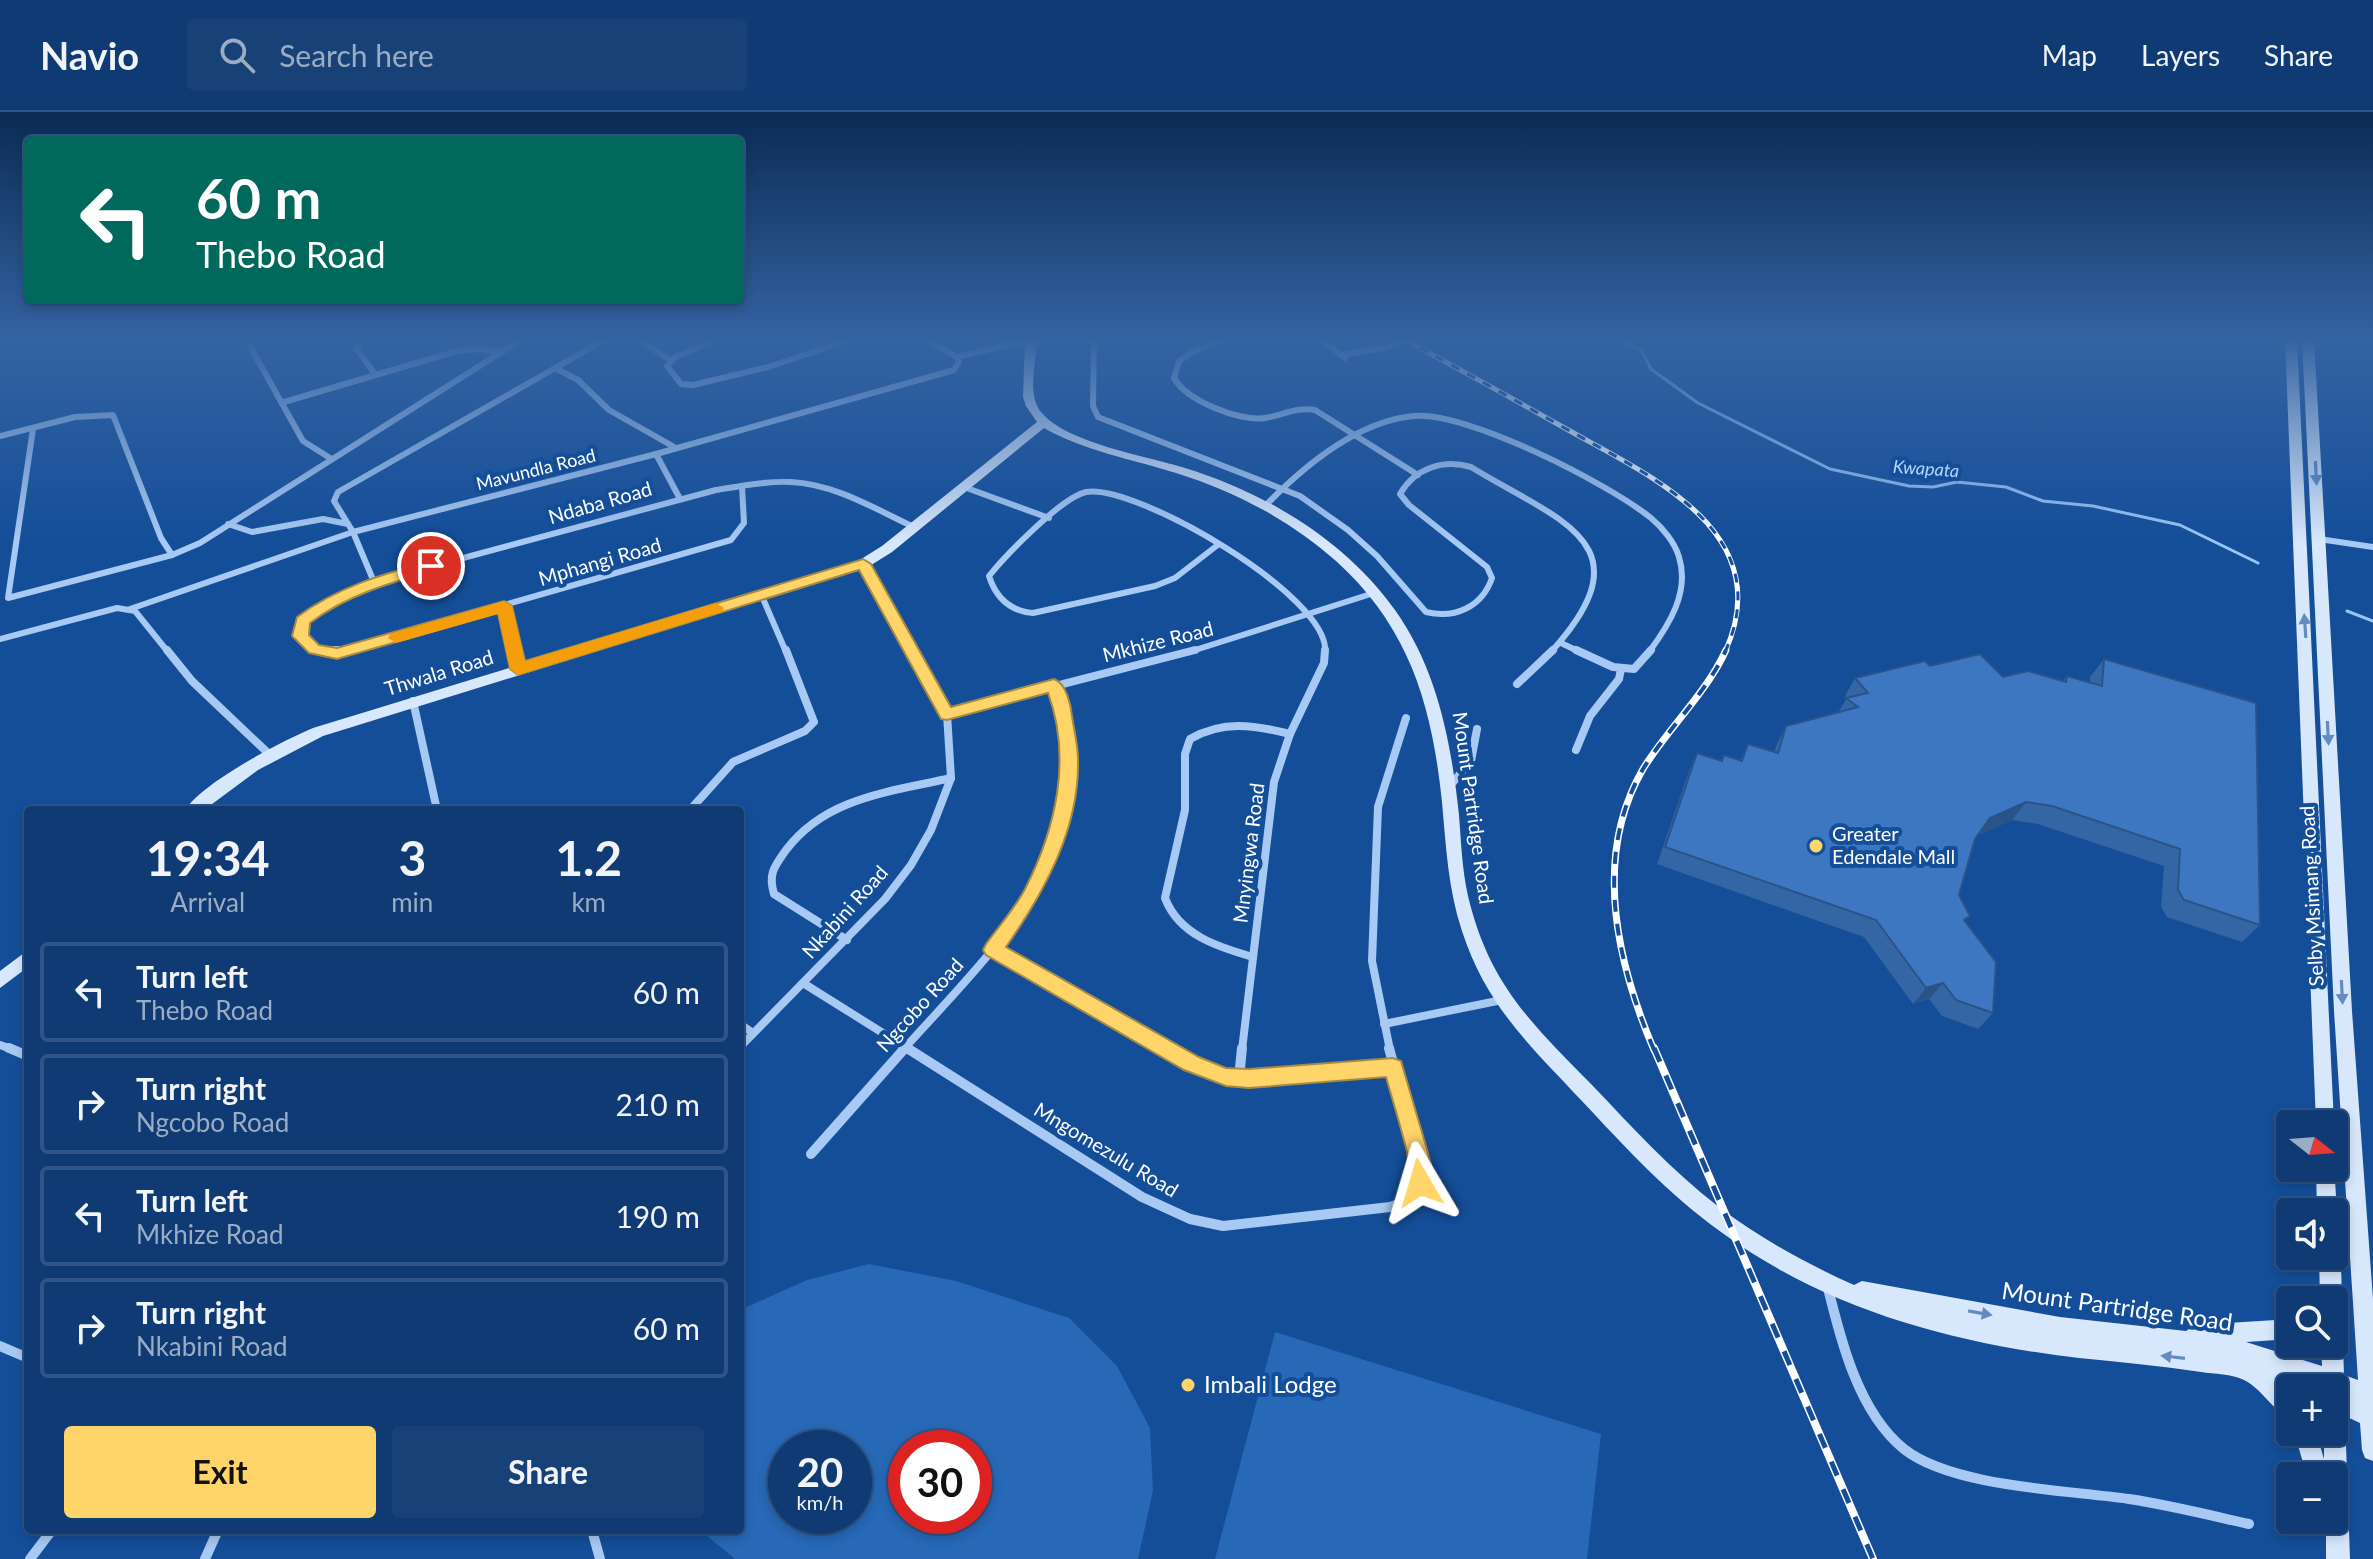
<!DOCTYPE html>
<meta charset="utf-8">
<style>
:root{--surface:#0f3a73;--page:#184178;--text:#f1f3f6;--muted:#9badc4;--line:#2f5485;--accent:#ffd469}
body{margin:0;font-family:Lato,sans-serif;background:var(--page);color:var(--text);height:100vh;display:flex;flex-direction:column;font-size:30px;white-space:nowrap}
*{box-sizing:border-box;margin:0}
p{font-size:26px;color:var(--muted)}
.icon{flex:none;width:44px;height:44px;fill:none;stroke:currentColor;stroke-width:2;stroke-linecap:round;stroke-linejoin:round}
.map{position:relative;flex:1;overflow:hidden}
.panel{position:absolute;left:24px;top:694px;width:720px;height:728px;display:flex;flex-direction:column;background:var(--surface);border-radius:8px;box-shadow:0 4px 12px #0003,0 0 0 2px var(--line)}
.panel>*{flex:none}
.guide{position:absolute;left:24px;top:24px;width:720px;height:168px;border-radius:8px;box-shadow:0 4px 12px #0003,0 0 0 2px var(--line);background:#00695c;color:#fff;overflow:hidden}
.needle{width:52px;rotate:107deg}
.tools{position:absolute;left:2276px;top:998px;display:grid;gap:16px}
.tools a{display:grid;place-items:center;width:72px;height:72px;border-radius:8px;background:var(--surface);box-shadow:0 4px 12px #0003,0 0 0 2px var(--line);font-size:40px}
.speed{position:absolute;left:768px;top:1318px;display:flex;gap:16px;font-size:40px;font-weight:700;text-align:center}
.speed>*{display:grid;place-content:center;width:104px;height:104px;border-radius:50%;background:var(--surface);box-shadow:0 4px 12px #0003,0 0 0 2px var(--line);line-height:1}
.speed small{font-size:20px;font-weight:400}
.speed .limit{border:12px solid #d22;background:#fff;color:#111}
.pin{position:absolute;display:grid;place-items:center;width:68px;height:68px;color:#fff;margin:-34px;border:4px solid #fff;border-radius:50%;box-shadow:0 2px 8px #0007}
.me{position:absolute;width:88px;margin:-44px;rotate:353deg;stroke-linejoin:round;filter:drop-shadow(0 0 6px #0008)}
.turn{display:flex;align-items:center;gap:28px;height:168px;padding:0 40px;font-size:36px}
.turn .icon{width:104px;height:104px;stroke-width:2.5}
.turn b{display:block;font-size:56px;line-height:68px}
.eta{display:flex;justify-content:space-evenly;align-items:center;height:136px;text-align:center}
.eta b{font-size:48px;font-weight:700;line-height:56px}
.button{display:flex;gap:16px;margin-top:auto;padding:16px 40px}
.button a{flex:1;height:92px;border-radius:8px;background:var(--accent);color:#111;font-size:32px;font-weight:700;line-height:92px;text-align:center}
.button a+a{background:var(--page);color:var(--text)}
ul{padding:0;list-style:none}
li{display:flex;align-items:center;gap:24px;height:100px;margin:0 16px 12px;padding:0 24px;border:4px solid var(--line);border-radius:8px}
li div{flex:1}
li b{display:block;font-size:30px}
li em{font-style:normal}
header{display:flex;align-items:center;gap:48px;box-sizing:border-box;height:112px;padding:0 40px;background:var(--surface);border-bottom:2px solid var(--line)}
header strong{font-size:38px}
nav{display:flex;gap:44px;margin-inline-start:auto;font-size:28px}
.search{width:560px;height:72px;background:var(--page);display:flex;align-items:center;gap:20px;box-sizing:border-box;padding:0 28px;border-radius:8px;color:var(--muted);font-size:30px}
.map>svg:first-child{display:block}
</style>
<header>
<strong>Navio</strong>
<div class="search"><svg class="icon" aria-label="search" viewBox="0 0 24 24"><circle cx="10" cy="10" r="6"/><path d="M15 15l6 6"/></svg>Search here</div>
<nav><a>Map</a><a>Layers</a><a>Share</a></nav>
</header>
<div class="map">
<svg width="2373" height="1447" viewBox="0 0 2373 1447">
<rect width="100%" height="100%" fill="#144e99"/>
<g fill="#2768b7" fill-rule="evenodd">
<path d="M869,1152L956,1169L1069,1206L1117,1254L1150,1316L1153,1379L1138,1447H735L700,1418H740V1198L807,1168ZM786,1336H854V1404H786ZM906,1336H974V1404H906Z"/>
<polygon points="1275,1220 1601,1322 1587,1447 1215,1447"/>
</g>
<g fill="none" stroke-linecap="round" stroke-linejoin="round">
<g stroke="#9ac4f6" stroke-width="3">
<polyline points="1620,227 1641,238 1651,257 1698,291 1830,357 1909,374 1933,375 1957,370 2006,375 2043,389 2093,394 2180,413 2258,451"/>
<polyline points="2347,499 2373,509"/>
</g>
<g stroke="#a8c9f3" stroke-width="6">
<polyline points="246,227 303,329 330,346"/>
<polyline points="363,227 356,236 375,262"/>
<polyline points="639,227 670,248"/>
<polyline points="718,227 675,245 667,254 681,272 693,273 768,255 852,227"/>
<path d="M1094,227L1093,294L1098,305L1300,384L1348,418L1377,444L1426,500C1455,507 1482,495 1492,466L1487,455L1409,393L1400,382C1415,356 1443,347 1471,355C1559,409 1650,431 1551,540"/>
<path d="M1227,227L1196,238L1179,249L1174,266C1186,288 1239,310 1265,306C1283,303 1296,295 1315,298L1418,363"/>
<polyline points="1321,227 1345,246"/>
<polyline points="1341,243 1384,236 1410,227"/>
<polyline points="957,245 1031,227"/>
<polyline points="557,257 578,268 609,298 676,336"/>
<polyline points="284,290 457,239 479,237 502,240"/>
<polyline points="33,317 8,486 172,443 200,431 522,227"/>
<polyline points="0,324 75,305 113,303 161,426 172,443"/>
<polyline points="656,342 679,385"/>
<polyline points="964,375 1049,406"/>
<path d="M1266,393C1304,354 1357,309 1414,304C1467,299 1609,372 1651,406C1663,416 1675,431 1679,445C1690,480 1669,513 1649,540"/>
<polyline points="228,412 252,420 323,407 348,412"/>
<polyline points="2319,427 2373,435"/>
<path d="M1219,432L1175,466L1155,474L1033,501C1010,499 996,486 989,464C1005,444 1062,385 1086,380C1135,371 1331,485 1325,540"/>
<polyline points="863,452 912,540"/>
<polyline points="374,470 353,420 334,389 338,380 606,227"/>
<polyline points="761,482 786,540"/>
<polyline points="504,494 514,540"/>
<polyline points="130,497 353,420 656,342 954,258 959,250 957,245 926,227"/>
<polyline points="0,527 117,496 135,499 168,540"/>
<polyline points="1561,531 1580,540"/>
<path d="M327,540L307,532L299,516C309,492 351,480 374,470L716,378C741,374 766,369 791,370C835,372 875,397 914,415"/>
<polyline points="340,540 731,428 744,411 742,374"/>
<polyline points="1189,540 1374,481"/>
</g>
<g stroke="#a8c9f3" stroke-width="8">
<polyline points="167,538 192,569 269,642"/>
<polyline points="317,538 353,538"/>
<polyline points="514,538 518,557"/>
<polyline points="1576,538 1613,555 1634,557 1651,538"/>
<polyline points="1517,572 1553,538"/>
<polyline points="413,589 437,698"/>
<polyline points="947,602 1195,538"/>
<polyline points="1576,638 1590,604 1619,567 1621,557"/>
<polyline points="1449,675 1471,649 1477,617"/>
<polyline points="690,698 733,650 805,619 814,610 786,538"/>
<path d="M847,828L774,782C768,762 774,755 786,738C826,685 890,680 951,666"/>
<polyline points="993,838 1167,938"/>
<path d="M1253,845C1218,835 1179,823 1165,786L1185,698V642L1190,627C1223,608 1254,613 1290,622"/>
<polyline points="803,871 910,938"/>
<polyline points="740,912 753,921"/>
<polyline points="1384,912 1502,888"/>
<polyline points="0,933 14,938"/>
<polyline points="740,935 885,787 911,753 931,718 951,666 947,602 911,538"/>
<path d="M903,938C1005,825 1103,740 1054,573"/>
<polyline points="1242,938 1274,670 1290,622 1324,551 1325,538"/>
<polyline points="1390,938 1372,849 1378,695 1406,606"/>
</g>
<g stroke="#a8c9f3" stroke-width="10">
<polyline points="9,936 28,944"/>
<polyline points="907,936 1142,1085 1190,1107 1223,1114 1390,1095 1405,1090 1415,1082 1422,1061 1389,936"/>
<polyline points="1164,936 1191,952 1226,965 1393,955"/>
<polyline points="1239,966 1242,936"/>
<polyline points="811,1042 905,936"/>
<path d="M1827,1172C1840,1226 1858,1300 1904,1337C1952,1375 2067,1378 2129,1387C2169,1393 2209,1403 2249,1412"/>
<polyline points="0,1234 28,1246"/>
<polyline points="592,1418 600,1447"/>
<polyline points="30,1447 52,1418"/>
<polyline points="205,1447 218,1418"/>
</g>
<g fill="#d7e7fc" fill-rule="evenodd">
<path d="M1025,227H1037C1037,250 1026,281 1041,300C1066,331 1147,344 1185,356C1266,381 1345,428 1395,498C1438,559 1451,630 1459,703C1461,729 1462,757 1468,784C1489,872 1531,911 1592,973C1633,1016 1672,1059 1719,1095C1761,1127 1807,1152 1854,1173L1862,1169L2060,1205L2186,1219L2195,1213L2290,1207V1227L2246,1230L2322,1254L2321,1232H2334V1222L2339,1225L2343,1232L2344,1263L2358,1268L2334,899L2302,227H2314L2352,899L2373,1187V1349L2365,1346L2362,1338L2360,1311L2345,1304L2350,1447H2326V1408H2334V1364H2307L2294,1320H2316L2324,1347V1320H2334V1276H2322L2312,1272L2314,1276H2290V1306C2272,1298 2260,1275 2244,1268C2232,1262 2214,1262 2201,1260C2160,1254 2120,1250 2079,1246C1951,1231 1826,1197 1721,1120C1668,1082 1625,1035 1581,988C1529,932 1487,895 1462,819C1448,777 1446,734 1442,690C1432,594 1410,516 1336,449C1290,408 1234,379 1176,361C1131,347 1085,339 1044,316L892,440L868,455L323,624L258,658L204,698H185C205,669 280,630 313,616L858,449L882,434L1037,310L1026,294L1023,285Z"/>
<polygon points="2285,227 2297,227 2334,1012 2334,1013 2316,1012"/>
<polygon points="28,838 28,855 0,876 0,859"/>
<polygon points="2334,1052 2337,1100 2334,1107 2334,1100 2317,1100 2316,1056 2334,1056"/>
<path d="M2334,1136C2343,1148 2345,1186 2334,1197V1188H2320L2319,1144H2334Z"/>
</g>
<defs>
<path id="rail-far2" d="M1404,227C1459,257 1515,288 1570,319C1652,365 1779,421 1725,540"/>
<path id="rail-far1" d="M1654,938C1617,851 1592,745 1643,657C1668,616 1706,582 1726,538"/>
<polyline id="rail" points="1654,936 1873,1447"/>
</defs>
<use href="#rail-far2" stroke="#fff" stroke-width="5"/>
<use href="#rail-far1" stroke="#fff" stroke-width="7"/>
<use href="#rail" stroke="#fff" stroke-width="8"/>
<use href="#rail-far2" stroke="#144e99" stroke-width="3" stroke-dasharray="9" stroke-linecap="butt"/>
<use href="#rail-far1" stroke="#144e99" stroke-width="4" stroke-dasharray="12" stroke-linecap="butt"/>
<use href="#rail" stroke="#144e99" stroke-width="5" stroke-dasharray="15" stroke-linecap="butt"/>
</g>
<polygon fill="#3466a6" points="2104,547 2260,813 2242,830 2167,805 2161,795 2164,754 2038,712 2012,708 1978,723 1975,727 1959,783 1965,809 1993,901 1978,917 1942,904 1929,887 1913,892 1864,825 1657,752 1689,659 1697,641 1721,649 1724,643 1740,649 1748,632 1774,640 1777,632 1786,614 1838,601 1847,586 1845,584 1855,566 1930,554 2003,565 2063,569 2067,564 2090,571 2090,565"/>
<g fill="#2b5387">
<polygon points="2026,690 2012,708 1977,723 1990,706"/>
<polygon points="1943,871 1929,887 1913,892 1926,876"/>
</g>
<polygon fill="#3d77c1" stroke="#2b5387" stroke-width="2" points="1980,542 2003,565 2028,559 2066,570 2067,564 2102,574 2104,547 2256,591 2260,813 2184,788 2178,778 2180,737 2052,694 2026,690 1990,706 1975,727 1959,783 1970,804 1964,808 1996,850 1993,901 1956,888 1943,871 1926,876 1876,808 1665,735 1697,641 1722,649 1724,643 1742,649 1748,632 1778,641 1786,614 1858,595 1846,586 1868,581 1855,566 1925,549 1930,554"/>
<defs><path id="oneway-solid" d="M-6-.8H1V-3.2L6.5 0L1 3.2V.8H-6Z" transform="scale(2)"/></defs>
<g fill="#628bc1">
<use href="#oneway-solid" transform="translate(2316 361) rotate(87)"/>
<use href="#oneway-solid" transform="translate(2305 514) rotate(-94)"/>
<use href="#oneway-solid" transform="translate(2328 621) rotate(87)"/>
<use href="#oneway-solid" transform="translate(2342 880) rotate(87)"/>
<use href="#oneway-solid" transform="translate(1980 1201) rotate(10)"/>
<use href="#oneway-solid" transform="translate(2173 1245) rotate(-173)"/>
</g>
<linearGradient id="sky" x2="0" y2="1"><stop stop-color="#0b2b54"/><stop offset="0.53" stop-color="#3463a2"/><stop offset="1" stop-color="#3463a2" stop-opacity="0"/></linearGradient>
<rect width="2373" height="430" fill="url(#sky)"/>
<path fill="#ffd469" stroke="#a68a44" stroke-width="2" d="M863,447L871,452L951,595L1054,567C1066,571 1071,593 1072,604C1074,618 1078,633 1078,647C1080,716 1044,781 1006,835L1199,945L1226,956L1249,957L1393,946L1401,949L1428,1041L1433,1061L1428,1078L1420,1081L1412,1078C1407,1067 1410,1053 1407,1040C1401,1015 1393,990 1386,965L1249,976L1226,974L1184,958L986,843L983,838L986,832C999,814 1015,796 1025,777C1056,716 1072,646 1048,581L947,608L941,607L859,458L518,563L510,557L498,501L337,547L309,541L292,524L297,505C337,475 383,462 431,449L439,454L437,458C392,470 347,483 310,511L309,523L319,533L337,536L504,489L512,494L525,549Z"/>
<polygon fill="#f59e0b" points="504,489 512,494 525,549 716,491 724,496 722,500 518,563 510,557 498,502 396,531 388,526 390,522"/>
<g fill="#ffd469" stroke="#144e99" stroke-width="3">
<circle cx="1816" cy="734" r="8"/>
<circle cx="1188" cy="1273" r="8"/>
</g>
<g text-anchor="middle" stroke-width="8" stroke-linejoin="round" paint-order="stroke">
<g font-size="18" font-style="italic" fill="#b4d4f9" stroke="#144e99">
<text transform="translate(1926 357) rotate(4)" y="6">Kwapata</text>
</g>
<g font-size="18" fill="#fff" stroke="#144e99">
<text transform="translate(536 358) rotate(-14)" y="6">Mavundla Road</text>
</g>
<g font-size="20" fill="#fff" stroke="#144e99">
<text transform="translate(600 391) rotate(-16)" y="7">Ndaba Road</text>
<text transform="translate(600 450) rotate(-16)" y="7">Mphangi Road</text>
<text transform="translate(1158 530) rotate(-14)" y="7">Mkhize Road</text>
<text transform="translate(439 561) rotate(-17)" y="7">Thwala Road</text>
<text transform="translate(1473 696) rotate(82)" y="7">Mount Partridge Road</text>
<text transform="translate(1249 741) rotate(-83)" y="7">Mnyingwa Road</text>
<text transform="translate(2312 784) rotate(-93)" y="7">Selby Msimang Road</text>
<text transform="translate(845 800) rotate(-48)" y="7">Nkabini Road</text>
<text transform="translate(920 893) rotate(-48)" y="7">Ngcobo Road</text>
<text transform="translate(1106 1038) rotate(31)" y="7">Mngomezulu Road</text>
</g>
<g font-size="20" fill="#fff" stroke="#144e99" text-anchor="start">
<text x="1832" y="729">Greater<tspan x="1832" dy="23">Edendale Mall</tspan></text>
</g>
<g font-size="24" fill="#fff" stroke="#144e99">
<text transform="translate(2117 1195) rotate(8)" y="8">Mount Partridge Road</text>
</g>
<g font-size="24" fill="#fff" stroke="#144e99" text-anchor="start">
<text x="1204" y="1281">Imbali Lodge</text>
</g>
</g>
</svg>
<div class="tools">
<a><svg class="needle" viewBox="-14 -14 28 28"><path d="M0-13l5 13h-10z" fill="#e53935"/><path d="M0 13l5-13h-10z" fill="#9badc4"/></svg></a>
<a><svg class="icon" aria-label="sound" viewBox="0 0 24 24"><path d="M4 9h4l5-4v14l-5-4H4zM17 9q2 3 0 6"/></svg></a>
<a><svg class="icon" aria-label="search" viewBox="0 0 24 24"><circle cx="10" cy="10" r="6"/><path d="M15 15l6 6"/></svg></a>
<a>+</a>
<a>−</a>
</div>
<div class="speed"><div>20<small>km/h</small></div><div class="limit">30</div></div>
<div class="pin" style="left:431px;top:454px;background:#d93025"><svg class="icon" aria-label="arrive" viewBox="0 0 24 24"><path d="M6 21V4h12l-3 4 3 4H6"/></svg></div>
<svg class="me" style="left:1420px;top:1071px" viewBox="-20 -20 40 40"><path d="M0-17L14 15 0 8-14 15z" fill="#ffd469" stroke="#fff" stroke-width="4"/></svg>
<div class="guide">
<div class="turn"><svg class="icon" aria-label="left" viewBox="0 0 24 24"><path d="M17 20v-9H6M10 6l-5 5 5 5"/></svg><div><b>60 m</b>Thebo Road</div></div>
</div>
<section class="panel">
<div class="eta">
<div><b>19:34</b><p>Arrival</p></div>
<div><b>3</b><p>min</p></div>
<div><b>1.2</b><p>km</p></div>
</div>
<ul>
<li><svg class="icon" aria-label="left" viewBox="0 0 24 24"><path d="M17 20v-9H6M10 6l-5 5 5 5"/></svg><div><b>Turn left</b><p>Thebo Road</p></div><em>60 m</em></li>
<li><svg class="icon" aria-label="right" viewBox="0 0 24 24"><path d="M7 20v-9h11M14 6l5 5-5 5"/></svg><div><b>Turn right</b><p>Ngcobo Road</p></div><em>210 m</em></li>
<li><svg class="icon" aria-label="left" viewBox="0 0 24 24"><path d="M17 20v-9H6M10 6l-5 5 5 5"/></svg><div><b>Turn left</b><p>Mkhize Road</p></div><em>190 m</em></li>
<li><svg class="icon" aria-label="right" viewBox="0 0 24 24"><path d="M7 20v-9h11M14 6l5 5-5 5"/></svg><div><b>Turn right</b><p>Nkabini Road</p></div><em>60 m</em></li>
</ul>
<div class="button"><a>Exit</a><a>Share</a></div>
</section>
</div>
